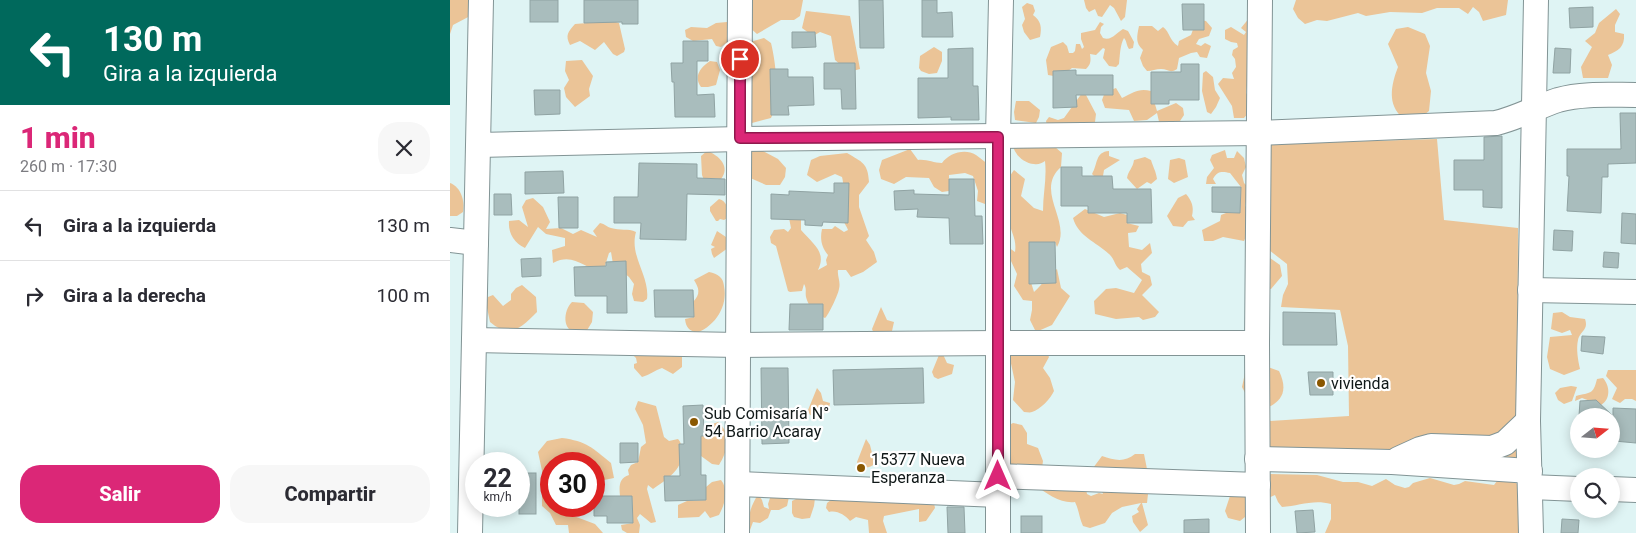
<!DOCTYPE html>
<html lang="es">
<meta charset="utf-8">
<style>
:root{--surface:#fff;--page:#f7f7f7;--text:#2b2b33;--muted:#7c7c81;--line:#e1e1e2;--accent:#db2777}
body{margin:0;font-family:Roboto,sans-serif;background:var(--page);color:var(--text);height:100vh;display:flex;flex-direction:column;font-size:19px;white-space:nowrap}
*{box-sizing:border-box;margin:0}
p{font-size:16px;color:var(--muted)}
.icon{flex:none;width:28px;height:28px;fill:none;stroke:currentColor;stroke-width:2;stroke-linecap:round;stroke-linejoin:round}
.map{position:relative;flex:1;overflow:hidden}
.panel{display:flex;flex-direction:column;background:var(--surface);width:450px}
.panel>*{flex:none}
.guide{background:#00695c;color:#fff;overflow:hidden}
.needle{width:32px;rotate:73deg}
.controls{position:absolute;left:1120px;top:408px;display:grid;gap:10px}
.controls a{display:grid;place-items:center;width:50px;height:50px;border-radius:50%;background:var(--surface);box-shadow:0 2px 12px #0003;font-size:25px}
.speed{position:absolute;left:15px;top:452px;display:flex;gap:10px;font-size:25px;font-weight:700;text-align:center}
.speed>*{display:grid;place-content:center;width:65px;height:65px;border-radius:50%;background:var(--surface);box-shadow:0 2px 12px #0003;line-height:1}
.speed small{font-size:12px;font-weight:400}
.speed .limit{border:8px solid #d22;background:#fff;color:#111}
.pin{position:absolute;display:grid;place-items:center;width:42px;height:42px;color:#fff;margin:-21px;border:2px solid #fff;border-radius:50%;box-shadow:0 1px 5px #0007}
.me{position:absolute;width:55px;margin:-28px;rotate:0deg;stroke-linejoin:round;filter:drop-shadow(0 0 4px #0008)}
.turn{display:flex;align-items:center;gap:18px;height:105px;padding:0 20px;font-size:22px}
.turn .icon{width:65px;height:65px;stroke-width:2.5}
.turn b{display:block;font-size:35px;line-height:42px}
.round{display:grid;place-items:center;flex:none;width:52px;height:52px;border-radius:20px;background:var(--page)}
.headline{display:flex;align-items:center;justify-content:space-between;height:85px;padding:0 20px}
h1{font-size:30px;font-weight:800;line-height:38px;color:var(--accent)}
.primary-button{display:flex;gap:10px;margin-top:auto;padding:10px 20px}
.primary-button a{flex:1;height:58px;border-radius:20px;background:var(--accent);color:#fff;font-size:20px;font-weight:800;line-height:58px;text-align:center}
.primary-button a+a{background:var(--page);color:var(--text)}
ul{padding:0;list-style:none}
li{display:flex;align-items:center;gap:15px;height:70px;padding:0 20px;border-top:1px solid var(--line)}
li div{flex:1}
li b{display:block;font-size:19px}
li em{font-style:normal}
main{display:flex;flex:1;min-height:0}
.map>svg:first-child{display:block}
</style>
<main>
<section class="panel">
<div class="guide">
<div class="turn"><svg class="icon" aria-label="left" viewBox="0 0 24 24"><path d="M17 20v-9H6M10 6l-5 5 5 5"/></svg><div><b>130 m</b>Gira a la izquierda</div></div>
</div>
<div class="headline"><div><h1>1 min</h1><p>260 m · 17:30</p></div><a class="round"><svg class="icon" aria-label="close" viewBox="0 0 24 24"><path d="M6 6l12 12M18 6L6 18"/></svg></a></div>
<ul>
<li><svg class="icon" aria-label="left" viewBox="0 0 24 24"><path d="M17 20v-9H6M10 6l-5 5 5 5"/></svg><div><b>Gira a la izquierda</b></div><em>130 m</em></li>
<li><svg class="icon" aria-label="right" viewBox="0 0 24 24"><path d="M7 20v-9h11M14 6l5 5-5 5"/></svg><div><b>Gira a la derecha</b></div><em>100 m</em></li>
</ul>
<div class="primary-button"><a>Salir</a><a>Compartir</a></div>
</section>
<div class="map">
<svg width="1186" height="533" viewBox="0 0 1186 533">
<rect width="100%" height="100%" fill="#dff4f4"/>
<g fill="#ebc497">
<polygon points="0,0 22,0 22,15 3,25 0,34"/>
<polygon points="299,0 353,0 350,16 344,20 331,20 307,34 299,27"/>
<polygon points="634,0 677,0 675,17 671,21 664,8 660,5 652,17 648,16 645,9 639,12 636,8"/>
<polygon points="846,0 1058,0 1056,15 1033,21 1029,12 1023,7 1018,14 1009,8 987,8 972,13 940,12 916,16 908,13 877,21 867,20 855,24 848,18 843,9"/>
<path d="M577,3L583,5L585,11L583,15C591,21 592,27 590,37L580,40L574,32L572,25L575,19L572,7Z"/>
<path d="M1166,9L1170,14L1165,25V32L1174,34C1175,47 1168,51 1158,55L1162,65L1158,78H1133L1131,67L1142,47L1135,41L1145,33L1149,23Z"/>
<polygon points="356,11 400,16 410,69 399,72 385,60 381,36 370,32 363,36 352,28"/>
<polygon points="800,17 802,78 797,85 796,93 803,101 800,111 794,118 784,118 782,106 768,84 773,78 784,79 782,73 786,67 785,59 782,55 783,50 788,47 787,43 781,42 775,39 775,30 781,27 794,35 796,32 791,28"/>
<path d="M750,20L756,21L762,28L759,36L749,39L746,44L751,46L755,43L761,46L757,58L750,57L747,52L741,53L729,58L727,69C720,74 718,69 711,69C706,69 702,71 697,71L693,66L690,58L693,50C685,43 687,36 689,26H702L708,31L713,27C720,32 719,40 728,46L729,41L741,35L745,24Z"/>
<path d="M162,21L169,23L175,49L174,52L167,56L163,54L154,42L145,50L130,41L120,45C115,35 118,32 125,24Z"/>
<polygon points="277,22 283,32 281,39 271,47 266,46 262,39 243,41 236,37 235,30 241,27 257,28 266,23"/>
<path d="M650,22L654,24L651,27L650,33L653,38C662,41 666,33 673,29L678,31L684,42L683,48L679,49C676,45 677,41 674,38C670,45 670,55 669,64L666,67L659,66L653,58L655,49L653,48L646,55L640,54C641,61 641,64 636,69L622,68L610,77L598,75L596,60L601,47L613,42L617,46L619,53H623L625,51L626,44H630L632,49L634,47L631,39V33L645,30Z"/>
<path d="M958,27L975,34L980,46L976,73L981,91L979,111L970,118H953C937,105 941,85 948,67L938,44L946,29Z"/>
<path d="M314,38L321,43C326,63 330,100 321,118L302,123L297,120L303,64L298,52L300,42Z"/>
<polygon points="484,47 492,52 492,61 487,73 479,74 471,71 469,68 470,56"/>
<polygon points="132,60 143,76 139,89 140,96 125,107 116,97 114,88 119,80 115,71 116,61"/>
<path d="M260,61L267,62L270,70L266,85L258,87H251C243,76 251,67 260,61Z"/>
<polygon points="756,71 763,77 765,90 770,98 766,107 761,114 757,112 752,91 753,73"/>
<path d="M666,88L672,98C683,93 688,88 701,91L707,111L726,103L733,108L734,115L730,121H719L715,127L710,126L707,113L697,120L684,121L679,110L655,108L652,100L655,92Z"/>
<polygon points="632,93 636,95 646,114 645,122 641,124 597,126 596,121 599,117 608,120 614,118"/>
<polygon points="566,101 579,101 590,110 589,117 586,123 565,120 564,112"/>
<polygon points="987,139 994,220 1068,228 1067,466 815,450 818,421 899,416 898,346 890,310 831,307 833,295 838,284 837,264 819,250 819,144"/>
<path d="M598,141L612,153L611,167C584,191 622,221 607,247L605,242H579V276L584,292C593,284 597,276 607,269L611,288L620,296L602,325L586,332L580,320L582,310V301L573,300L564,286L567,274L561,261L558,247L565,252C567,239 561,233 559,221C557,208 557,194 557,180L564,170L575,179L571,196L584,208L593,211C593,194 597,178 595,161C592,163 588,165 584,164C574,163 565,155 563,146Z"/>
<path d="M460,149L468,160C477,159 483,163 492,163C499,153 515,148 526,155C532,159 537,164 543,168L539,200L535,204L527,201L528,191L523,176L515,173L499,175V191L492,192L484,187L479,178L456,177L444,184L431,179L429,170L432,160Z"/>
<polygon points="311,150 328,159 336,168 335,177 330,185 316,185 298,177 298,152"/>
<path d="M775,150L777,158H784L787,151L794,158L796,167L792,175L794,183L799,188L795,206L799,209L798,232L794,241L773,237L763,241H754L752,230L770,221L771,215L776,213H790L791,187L780,173C772,171 767,171 763,179L766,184H756L757,177L764,168L760,160L762,155Z"/>
<path d="M257,151C269,155 281,167 271,179L260,178L257,181L254,180L252,175L251,156Z"/>
<path d="M659,151V156L670,160L654,170L653,176L645,177L642,174C648,164 645,152 659,151Z"/>
<path d="M397,153C412,162 418,163 419,182L409,195V207L419,236L416,240L424,252L427,262L413,272L401,277L396,270H388C387,276 391,282 389,289C388,295 378,316 375,318C366,315 358,306 356,297C355,292 357,289 354,284L352,291L340,292L338,291L326,246L321,243L320,237L324,230L334,229L338,232L341,228L339,218L351,219V230C363,244 377,252 368,270L377,265L376,260L378,255C371,247 370,238 372,229H382L385,226L394,232L398,230C397,227 394,223 393,219C389,208 396,191 392,177L385,174L367,182L357,175L361,160L370,156Z"/>
<path d="M695,157L701,160C703,167 706,171 707,179L701,184L697,182L687,189L677,178C678,171 683,168 684,160Z"/>
<polygon points="729,158 735,160 738,177 724,183 718,179 720,160"/>
<path d="M0,183C11,187 15,201 13,212L7,216H0Z"/>
<path d="M736,194C742,201 744,207 742,216L745,220L738,221L733,227L723,226L717,216L728,198Z"/>
<path d="M83,198L93,207L100,222L96,229L111,228L123,234L131,230L147,237L143,231L150,223C155,224 157,227 161,228C170,231 178,228 186,232C179,256 200,276 197,299L193,302L184,301L182,294L184,284L179,277L163,264L161,252L159,253L153,272C134,269 124,252 103,263L102,250L115,246V238L96,234L88,227L75,248C64,243 58,233 59,221L69,220L78,227L72,207L76,200Z"/>
<path d="M269,199C277,201 278,209 279,217L274,220L270,219L268,221H266L260,211V207Z"/>
<path d="M635,209L654,217L670,213L677,215V223L689,226L686,232L678,233L679,247L692,250L700,243L702,253L691,264L692,272L700,276L702,285L692,295L709,312L705,317L693,320L689,317L666,319L645,314L644,301L656,289L666,288L684,293L692,280L677,267L670,270C664,265 665,259 659,254C646,242 628,236 623,218Z"/>
<polygon points="267,231 276,237 279,241 278,248 264,258 262,254 261,249 265,247 261,245"/>
<polygon points="820,258 830,265 832,276 821,289 812,288 816,267"/>
<path d="M259,272C268,274 273,277 274,286C278,306 266,325 247,333C239,330 236,328 235,319L244,317L243,302C251,294 249,288 244,280Z"/>
<path d="M72,285L86,297L87,312C71,328 60,339 40,322L36,303L38,297L43,295L53,306L61,300V294L66,288Z"/>
<path d="M122,302L134,303L143,312L142,322L136,332C133,332 130,334 127,333C112,331 113,311 122,302Z"/>
<polygon points="431,307 437,320 444,322 442,331 433,335 424,334 422,329"/>
<path d="M1112,312L1120,317L1135,319C1139,330 1130,331 1128,340C1126,349 1128,360 1130,369L1114,375L1100,369L1097,357L1100,337L1122,335L1120,330L1112,333L1101,329L1103,313Z"/>
<path d="M565,343L593,346L599,357L593,368L600,378L604,391C601,398 590,410 582,412C580,413 577,412 574,412L563,400L565,382L560,359Z"/>
<polygon points="491,350 497,363 504,365 502,374 488,379 484,377 482,372"/>
<path d="M180,352L232,354V367L223,374L212,368C205,370 200,375 192,377L184,368V364L187,363L186,358Z"/>
<path d="M818,367L829,371C841,396 827,406 805,412L792,387L795,373Z"/>
<polygon points="1158,370 1186,370 1186,401 1182,399 1175,399 1170,403 1162,399 1167,388 1156,376"/>
<path d="M1153,378C1160,386 1161,399 1151,405L1132,398L1125,401L1126,396C1141,392 1143,395 1147,379Z"/>
<polygon points="1121,386 1127,387 1122,401 1114,404 1108,400 1105,393 1110,388"/>
<path d="M367,388L371,393L373,401L380,403C379,413 370,418 360,415L358,410Z"/>
<path d="M188,401L206,406L214,437L219,441L228,439C231,442 231,445 232,449C235,468 217,479 203,489L198,485L197,489L206,522L201,523L190,514L187,518L190,525L189,533H177L172,530L171,525L183,523L182,496H170C169,486 169,478 179,475L178,470L181,465L188,462L191,447L196,443L193,425L185,409Z"/>
<path d="M268,422C282,434 278,451 269,465L262,464L251,456V444L246,436L254,427Z"/>
<polygon points="563,423 572,425 577,433 577,444 588,448 593,461 592,468 558,471 559,425"/>
<path d="M112,438C136,441 143,448 161,463L164,478L144,482V464H101V496L97,494L88,452L97,441Z"/>
<path d="M416,439L420,445L422,453L429,454C428,465 419,470 409,466L407,462Z"/>
<path d="M685,454H694L697,469V474L702,492L698,494L697,503H692L698,525L690,532L683,522L682,516L689,512L687,509L691,503L672,507L662,513L655,523L640,528L633,526C629,517 629,510 625,502C612,504 596,494 586,485H635L637,494L641,496L649,493L653,494L643,468L652,456C664,460 674,463 685,454Z"/>
<path d="M1053,473L1071,487L1080,533H875L881,519V504C863,499 849,506 832,507L828,502L825,495L814,500L815,474L867,475L893,482H908L922,486L936,479L945,485L955,488L959,487L963,483L980,478L1004,485L1009,484L1015,481L1044,485Z"/>
<path d="M271,480C279,490 275,504 269,515L260,518L255,511L249,517L228,518V505L237,501L256,500V487L262,482Z"/>
<path d="M322,492L339,497L337,506L329,510H321L318,518L310,523L303,522L300,530L294,533L296,519L300,520C298,511 304,502 308,494L312,500L314,507L319,509L318,504Z"/>
<polygon points="791,494 796,497 800,513 790,521 778,518 775,511 780,496"/>
<polygon points="92,496 101,498 101,506 112,506 121,515 145,524 153,533 119,533 118,525 106,525 100,513 92,506"/>
<polygon points="348,498 365,498 364,506 360,518 352,519 344,517 342,513 342,501"/>
<path d="M483,498L485,508L476,521L469,522V509L434,516L433,521L437,533H419L418,520L406,517L400,521C395,515 387,510 379,512L376,508L377,503L381,500Z"/>
</g>
<g fill="#a9bdbd" stroke="#90a3a3">
<rect x="80" y="0" width="28" height="22"/>
<polygon points="134,0 188,0 188,24 172,24 172,22 134,23"/>
<polygon points="409,0 433,0 434,48 410,48"/>
<polygon points="472,0 487,0 487,13 502,12 503,37 472,37"/>
<polygon points="732,4 754,4 754,30 733,30"/>
<polygon points="1143,7 1143,27 1120,28 1119,8"/>
<polygon points="342,32 365,32 366,47 342,48"/>
<polygon points="233,41 258,41 258,61 247,61 247,95 264,94 265,117 225,117 224,82 222,82 221,63 233,63"/>
<polygon points="523,48 523,86 528,86 529,120 501,120 501,117 468,118 468,78 498,78 498,49"/>
<polygon points="1105,48 1121,49 1120,73 1103,73"/>
<polygon points="374,63 405,63 406,109 392,109 391,89 374,89"/>
<polygon points="731,64 749,64 749,100 719,100 719,104 701,104 701,72 731,72"/>
<polygon points="320,69 338,69 338,77 363,77 364,105 338,106 339,115 321,115"/>
<polygon points="626,70 626,75 663,75 663,95 626,95 627,107 603,108 603,71"/>
<polygon points="84,90 110,90 110,114 85,115"/>
<polygon points="1170,113 1186,113 1186,163 1158,164 1158,177 1152,177 1151,213 1117,211 1119,176 1117,176 1117,149 1171,149"/>
<polygon points="1052,136 1052,208 1033,207 1033,190 1004,190 1004,160 1034,160 1034,137"/>
<polygon points="189,163 247,164 247,178 275,179 275,195 237,194 236,240 190,239 191,223 164,223 164,197 188,197"/>
<polygon points="611,167 632,167 632,176 662,176 663,189 701,189 702,223 677,223 677,213 638,213 638,206 611,206"/>
<polygon points="113,171 114,193 75,194 75,172"/>
<polygon points="499,179 524,179 525,216 532,216 533,244 500,244 499,218 467,217 468,209 445,210 444,191 464,190 464,194 499,195"/>
<polygon points="384,183 399,183 398,223 373,222 372,226 355,225 355,220 321,219 321,194 339,195 339,191 384,193"/>
<polygon points="762,187 791,187 790,213 762,212"/>
<polygon points="44,194 61,194 62,215 44,215"/>
<polygon points="108,197 128,197 128,228 109,228"/>
<polygon points="1172,213 1186,214 1186,244 1171,243"/>
<polygon points="1104,230 1123,231 1122,251 1103,250"/>
<polygon points="579,242 605,242 606,283 579,284"/>
<polygon points="1154,252 1169,253 1168,268 1153,267"/>
<polygon points="91,258 91,276 72,277 71,259"/>
<polygon points="176,261 177,313 157,313 157,296 125,296 124,267 156,266 156,262"/>
<polygon points="204,290 243,290 244,317 205,317"/>
<polygon points="340,304 373,304 373,330 339,330"/>
<polygon points="833,312 885,313 887,345 833,345"/>
<polygon points="1132,336 1155,337 1153,354 1131,351"/>
<polygon points="311,368 338,368 339,443 312,444"/>
<polygon points="473,368 474,403 384,405 383,370"/>
<polygon points="858,372 883,372 883,395 860,395"/>
<polygon points="1146,400 1163,416 1163,408 1186,409 1186,443 1164,441 1163,416 1129,416 1130,401"/>
<polygon points="253,405 254,436 251,436 251,475 256,475 256,500 215,501 214,476 230,476 229,444 234,444 233,406"/>
<polygon points="170,443 188,443 188,462 170,463"/>
<rect x="69" y="473" width="17" height="41"/>
<polygon points="144,496 182,496 183,523 157,523 157,516 144,516"/>
<polygon points="497,507 514,507 515,533 498,533"/>
<polygon points="863,510 865,532 847,533 845,511"/>
<rect x="571" y="516" width="21" height="17"/>
<polygon points="759,519 759,533 734,533 734,520"/>
<polygon points="1112,519 1129,520 1128,533 1111,533"/>
</g>
<g fill="none" stroke-linecap="round" stroke-linejoin="round">
<defs>
<g id="minor">
<path d="M29,145L291,139L810,133L1046,123C1067,118 1087,107 1108,100C1133,93 1160,95 1186,95"/>
<polyline points="0,240 26,243"/>
<polyline points="1080,290 1186,292"/>
<polyline points="24,340 288,345 549,343 807,343"/>
<polyline points="807,459 942,462 1080,471"/>
<polyline points="948,459 970,449 981,446 1042,448 1055,443 1078,421"/>
<polyline points="548,476 808,485"/>
<polyline points="288,484 548,495"/>
<polyline points="1081,487 1129,489"/>
<polyline points="1161,489 1186,490"/>
<polyline points="20,533 31,0"/>
<polyline points="287,533 290,0"/>
<polyline points="548,533 548,137 551,0"/>
<polyline points="808,533 807,343 810,0"/>
<polyline points="1081,533 1078,421 1086,0"/>
</g>
</defs>
<use href="#minor" stroke="#829495" stroke-width="26"/>
<use href="#minor" stroke="#fff" stroke-width="24"/>
</g>
<g fill="none" stroke-linecap="round" stroke-linejoin="round">
<defs>
<polyline id="route" points="290,59 290,138 548,137 548,476"/>
</defs>
<use href="#route" stroke="#8e194d" stroke-width="12"/>
<use href="#route" stroke="#db2777" stroke-width="9"/>
</g>
<g fill="#8a5700" stroke="#fff" stroke-width="2">
<circle cx="871" cy="383" r="5"/>
<circle cx="244" cy="422" r="5"/>
<circle cx="411" cy="468" r="5"/>
</g>
<g text-anchor="middle" stroke-width="4.5" stroke-linejoin="round" paint-order="stroke">
<g font-size="16" fill="#101818" stroke="#fff" text-anchor="start">
<text x="881" y="389">vivienda</text>
<text x="254" y="419">Sub Comisaría N°<tspan x="254" dy="18">54 Barrio Acaray</tspan></text>
<text x="421" y="465">15377 Nueva<tspan x="421" dy="18">Esperanza</tspan></text>
</g>
</g>
</svg>
<div class="controls">
<a><svg class="needle" viewBox="-14 -14 28 28"><path d="M0-13l5 13h-10z" fill="#e53935"/><path d="M0 13l5-13h-10z" fill="#7c7c81"/></svg></a>
<a><svg class="icon" aria-label="search" viewBox="0 0 24 24"><circle cx="10" cy="10" r="6"/><path d="M15 15l6 6"/></svg></a>
</div>
<div class="speed"><div>22<small>km/h</small></div><div class="limit">30</div></div>
<div class="pin" style="left:290px;top:59px;background:#d93025"><svg class="icon" aria-label="arrive" viewBox="0 0 24 24"><path d="M6 21V4h12l-3 4 3 4H6"/></svg></div>
<svg class="me" style="left:548px;top:476px" viewBox="-20 -20 40 40"><path d="M0-17L14 15 0 8-14 15z" fill="#db2777" stroke="#fff" stroke-width="4"/></svg>
</div>
</main>
